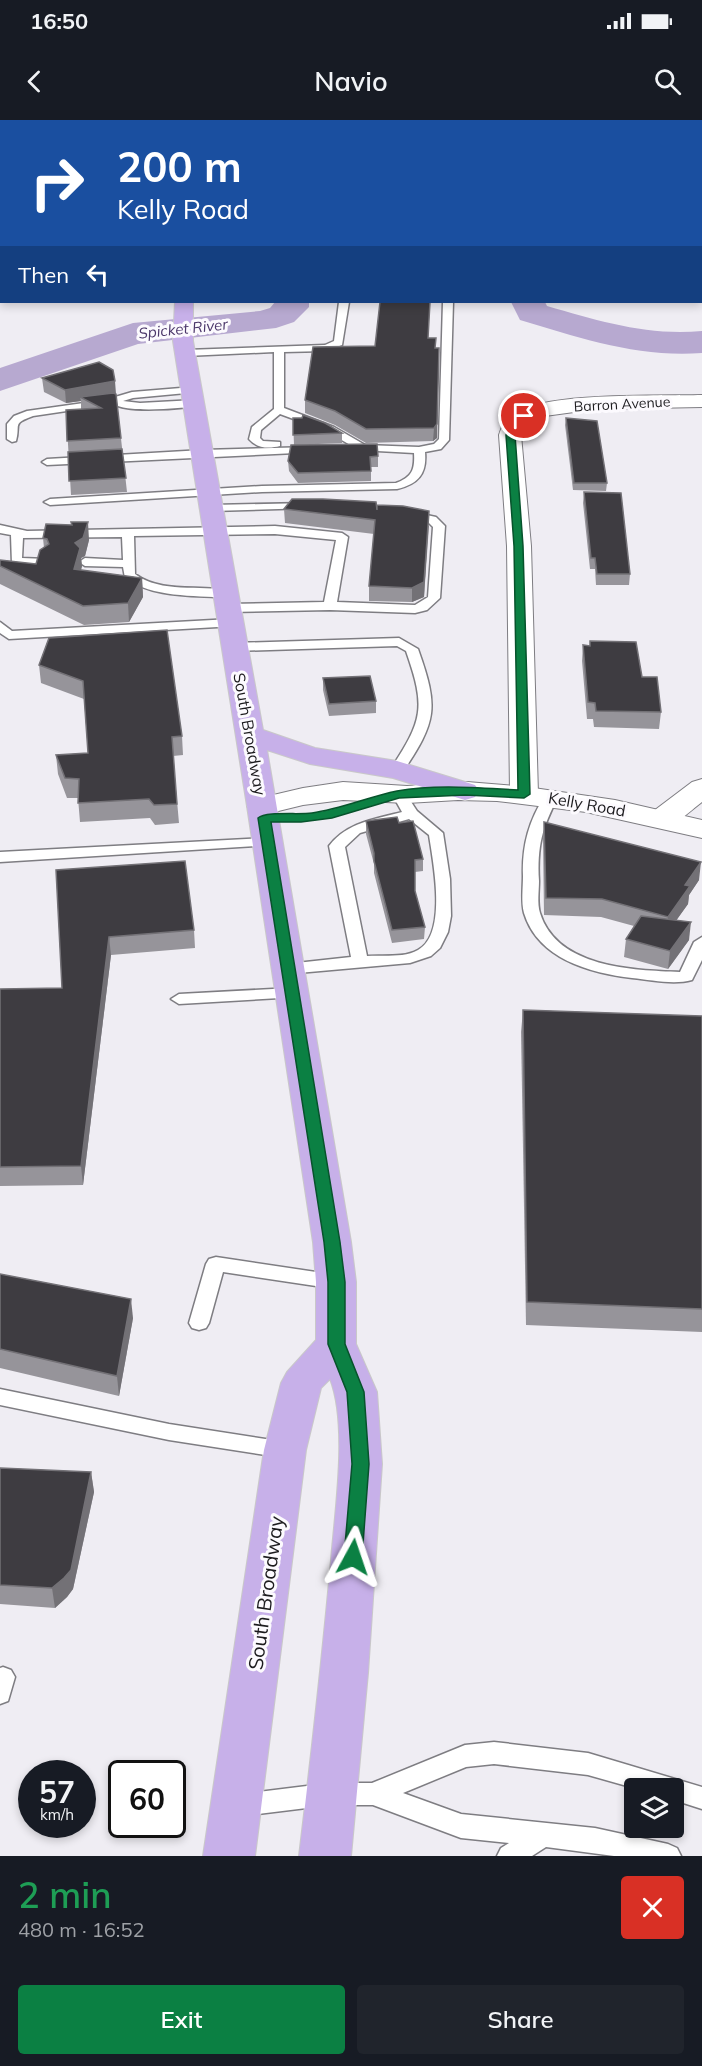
<!DOCTYPE html>
<meta charset="utf-8">
<style>
:root{--surface:#171b24;--page:#20242c;--text:#f1f3f6;--muted:#9ea1a6;--accent:#0b8043}
body{margin:0;font-family:Mulish,sans-serif;background:var(--page);color:var(--text);height:100vh;display:flex;flex-direction:column;font-size:22px;white-space:nowrap}
*{box-sizing:border-box;margin:0}
p{font-size:20px;color:var(--muted)}
.icon{flex:none;width:33px;height:33px;fill:none;stroke:currentColor;stroke-width:2;stroke-linecap:round;stroke-linejoin:round}
.map{position:relative;height:1736px;overflow:hidden}
.side{display:flex;flex-direction:column;background:var(--surface);flex:1}
.side>*{flex:none}
.top-card{position:absolute;left:0px;top:0px;width:702px;height:183px;box-shadow:0 3px 9px #0003;background:#1a4fa0;color:#fff;overflow:hidden}
.fabs{position:absolute;left:624px;top:1658px;display:grid;gap:12px}
.fabs a{display:grid;place-items:center;width:60px;height:60px;border-radius:6px;background:var(--surface);box-shadow:0 3px 9px #0003;font-size:30px}
.speed{position:absolute;left:18px;top:1640px;display:flex;gap:12px;font-size:30px;font-weight:700;text-align:center}
.speed>*{display:grid;place-content:center;width:78px;height:78px;border-radius:50%;background:var(--surface);box-shadow:0 3px 9px #0003;line-height:1}
.speed small{font-size:15px;font-weight:400}
.speed .limit{border:3px solid #111;border-radius:9px;background:#fff;color:#111}
.pin{position:absolute;display:grid;place-items:center;width:51px;height:51px;color:#fff;margin:-26px;border:3px solid #fff;border-radius:50%;box-shadow:0 2px 6px #0007}
.me{position:absolute;width:66px;margin:-33px;rotate:5deg;stroke-linejoin:round;filter:drop-shadow(0 0 4px #0008)}
.turn{display:flex;align-items:center;gap:21px;height:126px;padding:0 18px;font-size:27px}
.turn .icon{width:78px;height:78px;stroke-width:2.5}
.turn b{display:block;font-size:42px;line-height:51px}
.then{display:flex;align-items:center;height:57px;padding:0 18px;background:#0003;gap:12px;font-size:22px}
.round{display:grid;place-items:center;flex:none;width:63px;height:63px;border-radius:6px;background:var(--page)}
.head{display:flex;align-items:center;justify-content:space-between;height:102px;padding:0 18px}
h1{font-size:36px;font-weight:600;line-height:45px;color:#1e9e55}
.cta{display:flex;gap:12px;margin-top:auto;padding:12px 18px}
.cta a{flex:1;height:69px;border-radius:6px;background:var(--accent);color:#fff;font-size:24px;font-weight:600;line-height:69px;text-align:center}
.cta a+a{background:var(--page);color:var(--text)}
.status{display:flex;justify-content:space-between;align-items:center;height:42px;padding:0 30px;background:var(--surface);direction:ltr}
.status svg{height:16px;fill:currentColor}
header{display:flex;justify-content:space-between;align-items:center;height:78px;padding:0 18px;background:var(--surface);font-size:27px;font-weight:600}
.map>svg:first-child{display:block}
</style>
<div class="status"><b>16:50</b><svg viewBox="0 0 49 12"><path d="M0 12V9h3v3zM5 12V6h3v6zM10 12V3h3v9zM15 12V0h3v12zM26 1h20v11H26zM47 4h2v5h-2z"/></svg></div>
<header><svg class="icon" aria-label="back" viewBox="0 0 24 24"><path d="M15 5l-7 7 7 7"/></svg>Navio<svg class="icon" aria-label="search" viewBox="0 0 24 24"><circle cx="10" cy="10" r="6"/><path d="M15 15l6 6"/></svg></header>
<div class="map">
<svg width="702" height="1736" viewBox="0 0 702 1736">
<rect width="100%" height="100%" fill="#efedf3"/>
<g fill="none" stroke-linecap="round" stroke-linejoin="round">
<g fill="#b7a9d0" fill-rule="evenodd">
<polygon points="275,182 309,182 309,187 294,202 276,208 138,224 0,271 0,248 133,203 260,191 270,188"/>
<path d="M511,182H545L547,186C599,201 647,216 702,211V233C639,238 580,218 520,200Z"/>
</g>
<defs>
<g id="lane">
<rect x="437" y="0" width="8" height="2"/>
<polygon points="700,54 702,54 700,59"/>
<path d="M339,182H349L342,225L326,231L284,232V288L334,307L365,325L419,327L434,324L439,319L443,182H453L449,320L441,329L425,332C427,354 418,364 397,369L262,372L50,385L44,382L50,379L262,366L396,363C412,357 415,350 414,333L359,330L326,311L280,294L261,310L260,318L263,321L280,322V326C268,329 257,328 249,319L252,307L274,289V232L186,236L181,233L186,230L325,225L334,221Z"/>
<path d="M193,267L197,268V272L133,278L123,281L140,283L195,280L199,281V285C182,289 126,293 114,284L33,296C11,304 21,304 16,321L12,322L7,319V304L14,296L27,291L105,280L132,272Z"/>
<polygon points="313,327 317,328 317,332 47,345 42,342 47,339 203,330"/>
<polygon points="308,383 314,386 312,388 212,391 206,388 212,385"/>
<path d="M408,391L436,397L445,406L440,478L427,490L415,493L330,490L228,492L222,488L228,484L324,482L336,420L275,414L134,416L135,454C162,474 199,464 230,471L232,474L226,478C193,475 153,478 125,458L123,447L85,446L79,442L85,438L123,440L122,417L23,418L22,438L47,439L49,442L43,446L12,444L11,415L0,413V405L27,411L275,406L342,413L348,417L337,482L415,485L428,477L433,407L428,402L404,396L402,394Z"/>
<polygon points="231,499 237,503 235,506 9,519 0,513 0,502 12,511"/>
<path d="M399,518L418,529C439,588 437,601 402,653L397,654L390,650C423,600 426,588 406,531L397,526L234,531L228,527L234,523Z"/>
<path d="M399,670L404,671L417,691L443,713L450,759L451,796L448,812L440,828L431,836L410,843L287,854L281,852L279,849L281,846L287,844L351,837L329,726C347,702 376,699 402,692L392,674ZM409,699L429,715C433,742 448,814 418,830C404,838 383,835 367,836L345,727L360,713Z"/>
<path d="M551,673L558,677C542,708 537,726 539,761C539,771 537,783 540,793C557,848 633,850 680,852L694,822L702,817V840L692,860C674,865 651,860 632,858C590,853 538,839 524,793C521,782 523,768 523,756C522,725 529,700 546,674Z"/>
<polygon points="267,718 272,719 274,722 272,725 0,742 0,732"/>
<polygon points="291,868 299,873 297,877 179,884 171,879 179,874"/>
<polygon points="216,1137 336,1155 343,1157 346,1162 343,1167 336,1169 223,1152 209,1203 206,1208 199,1210 192,1208 189,1203 206,1144 209,1139"/>
<polygon points="0,1269 169,1304 285,1322 293,1324 296,1330 293,1336 285,1338 169,1320 0,1285"/>
<polygon points="3,1547 11,1550 15,1557 8,1581 0,1584 0,1548"/>
<polygon points="494,1622 588,1633 702,1667 702,1689 674,1680 674,1668 634,1668 588,1655 494,1644 466,1647 403,1673 461,1694 595,1708 668,1724 677,1728 681,1736 614,1736 546,1727 532,1736 497,1736 501,1728 509,1723 461,1718 373,1685 331,1685 242,1696 233,1693 229,1685 233,1677 242,1674 331,1663 372,1663 465,1625"/>
</g>
<g id="street">
<polygon points="2,68 2,80 0,80 0,69"/>
<path d="M702,275V287L596,289L545,296L531,300L523,308L521,315L531,426L538,674L534,680L524,683L514,680L510,674L507,426L499,315C502,305 506,299 515,293C546,272 661,276 702,275Z"/>
<path d="M702,659V682C686,694 672,711 651,705L646,699L651,693L692,662Z"/>
</g>
<polygon id="secondary" points="343,662 407,666 467,662 527,667 615,680 702,700 702,718 586,692 497,681 458,680 407,683 343,680 303,685 262,695 252,692 247,686 252,680 303,668"/>
<g id="primary">
<rect x="233" y="0" width="14" height="2"/>
<path d="M175,182H193V221L263,610L315,628L397,641L475,665L479,671L475,677L465,680L393,658L310,644L267,630L351,1122L356,1162V1224L377,1272L382,1344L368,1553L351,1736H299C311,1637 322,1539 331,1440C335,1390 348,1305 330,1259L321,1268L306,1330L255,1736H203L264,1330L281,1263L287,1252L316,1220V1162L313,1122L247,686L173,221Z"/>
</g>
</defs>
<use href="#lane" stroke="#7e7d82" stroke-width="3"/>
<use href="#street" stroke="#7e7d82" stroke-width="2"/>
<use href="#secondary" stroke="#7e7d82" stroke-width="2"/>
<use href="#primary" stroke="#c9c8c9" stroke-width="2"/>
<use href="#lane" fill="#fff" fill-rule="evenodd"/>
<use href="#street" fill="#fff" fill-rule="evenodd"/>
<use href="#secondary" fill="#fff" fill-rule="evenodd"/>
<use href="#primary" fill="#c7b0e9" fill-rule="evenodd"/>
</g>
<g fill="#96949a">
<polygon points="2,116 2,168 0,168 0,119"/>
<polygon points="429,218 435,228 437,318 433,321 366,323 335,305 305,293 305,280 375,226"/>
<polygon points="42,258 116,274 127,372 71,375 66,290 81,289 81,281 66,283 44,272"/>
<polygon points="293,298 342,313 342,323 294,325"/>
<polygon points="566,298 607,363 606,371 573,370 565,305"/>
<polygon points="378,336 378,347 371,347 371,361 298,363 289,351 288,341"/>
<polygon points="584,372 630,454 629,465 596,465 595,449 590,449 583,383"/>
<polygon points="284,389 377,390 429,406 424,477 412,482 369,481 369,466 374,414 285,403"/>
<polygon points="43,418 89,420 85,436 81,438 82,446 81,450 142,458 143,477 129,502 84,505 0,464 0,440 36,444 44,428"/>
<polygon points="49,518 182,616 183,635 173,636 179,703 155,705 150,698 80,702 78,678 67,678 58,654 56,635 88,633 84,579 41,563 39,545"/>
<polygon points="590,521 642,557 661,592 659,609 594,607 593,599 587,599 582,541 583,525 590,526"/>
<polygon points="323,558 376,581 376,593 329,596 323,570"/>
<polygon points="366,701 423,739 423,751 415,752 415,771 425,807 424,819 392,823 374,753 374,744 366,714"/>
<polygon points="544,702 699,760 689,775 688,784 676,800 689,820 668,849 624,837 626,819 634,806 601,797 544,795 543,719"/>
<polygon points="56,750 194,810 195,828 111,835 83,1065 0,1066 0,869 62,868"/>
<polygon points="523,890 702,896 702,1212 526,1205 521,912"/>
<polygon points="0,1154 133,1198 119,1276 0,1248"/>
<polygon points="0,1348 91,1352 94,1372 73,1469 67,1477 55,1488 0,1484"/>
</g>
<g fill="#737176">
<polygon points="439,228 437,318 433,321 434,308"/>
<polygon points="115,261 116,274 80,277 81,281 66,283 65,270"/>
<polygon points="429,391 424,477 412,482 412,468"/>
<polygon points="88,402 89,420 85,436 81,438 82,446 76,468 74,449 75,423"/>
<polygon points="142,458 143,477 129,502 128,483"/>
<polygon points="701,742 699,760 689,775 688,784 666,815 668,797 685,765"/>
<polygon points="691,802 689,820 668,849 670,831"/>
<polygon points="109,817 111,835 83,1065 81,1046"/>
<polygon points="131,1179 133,1198 119,1276 117,1256"/>
<polygon points="91,1352 94,1372 73,1469 67,1477 55,1488 52,1468"/>
</g>
<g fill="#3e3c41" stroke="#737176" stroke-width="1.5">
<polygon points="41,0 174,0 173,2 40,2"/>
<rect x="345" y="0" width="78" height="2"/>
<polygon points="2,116 2,160 0,160 0,119"/>
<polygon points="380,182 430,182 428,218 436,218 435,228 439,228 437,304 434,308 366,309 335,291 305,280 313,227 375,226"/>
<polygon points="99,242 113,250 115,261 65,270 42,258"/>
<polygon points="113,273 116,274 121,318 67,321 66,290 101,288 80,277"/>
<polygon points="303,295 325,303 342,313 293,315 293,298 302,298"/>
<polygon points="566,298 597,301 607,363 574,363"/>
<polygon points="377,324 378,336 370,337 371,351 298,353 288,341 291,325"/>
<polygon points="122,329 126,358 69,361 68,332"/>
<polygon points="584,372 621,373 630,454 597,454 595,438 591,438"/>
<polygon points="292,379 323,379 376,382 377,390 377,385 403,386 429,391 424,462 412,468 369,466 375,400 284,389"/>
<polygon points="71,402 88,402 83,418 75,423 80,428 74,449 142,458 128,483 83,486 0,446 0,440 36,444 40,430 49,424 47,419 43,418 46,404 72,405"/>
<polygon points="167,510 182,616 172,617 177,684 154,685 149,679 78,683 79,659 65,658 56,635 88,633 83,561 39,545 49,518"/>
<polygon points="590,521 636,522 642,557 657,557 661,592 596,591 595,583 588,582 583,525 590,526"/>
<polygon points="370,556 376,581 329,584 323,558"/>
<polygon points="397,697 399,703 413,701 423,739 415,740 415,771 425,807 392,810 374,741 374,733 366,701"/>
<polygon points="544,702 701,742 685,765 690,766 668,797 602,779 546,778"/>
<polygon points="185,741 194,810 109,817 81,1046 0,1047 0,869 62,868 56,750"/>
<polygon points="641,796 691,802 670,831 626,819"/>
<polygon points="523,890 702,896 702,1189 527,1182"/>
<polygon points="0,1154 131,1179 117,1256 0,1229"/>
<polygon points="0,1348 91,1352 71,1450 64,1458 52,1468 0,1465"/>
</g>
<path fill="#0b8043" stroke="#07532c" stroke-width="1.5" d="M521,294L528,296L517,306L515,315L523,426L530,674L524,678L465,675L399,678L332,698L301,702H271L340,1122L345,1162V1224L364,1272L369,1344L362,1437L360,1442L353,1445L347,1442L344,1437L352,1344L347,1272L328,1224V1162L324,1122L258,698C266,691 299,695 312,693C341,689 368,677 397,671C436,664 479,668 518,670L514,426L506,315L510,303Z"/>
<g text-anchor="middle" stroke-width="6" stroke-linejoin="round" paint-order="stroke">
<g font-size="14" fill="#1c1b1e" stroke="#fcfafe">
<text transform="translate(622 284) rotate(-3)" y="5">Barron Avenue</text>
</g>
<g font-size="15" font-style="italic" fill="#4b376a" stroke="#fcfafe">
<text transform="translate(183 209) rotate(-6)" y="5">Spicket River</text>
</g>
<g font-size="16" fill="#1c1b1e" stroke="#fcfafe">
<text transform="translate(250 614) rotate(80)" y="6">South Broadway</text>
<text transform="translate(587 684) rotate(10)" y="6">Kelly Road</text>
</g>
<g font-size="20" fill="#1c1b1e" stroke="#fcfafe">
<text transform="translate(266 1473) rotate(-82)" y="7">South Broadway</text>
</g>
</g>
</svg>
<div class="fabs">
<a><svg class="icon" aria-label="layers" viewBox="0 0 24 24"><path d="M12 4l9 5-9 5-9-5zM3 14l9 5 9-5"/></svg></a>
</div>
<div class="speed"><div>57<small>km/h</small></div><div class="limit">60</div></div>
<div class="pin" style="left:524px;top:296px;background:#d93025"><svg class="icon" aria-label="arrive" viewBox="0 0 24 24"><path d="M6 21V4h12l-3 4 3 4H6"/></svg></div>
<svg class="me" style="left:353px;top:1437px" viewBox="-20 -20 40 40"><path d="M0-17L14 15 0 8-14 15z" fill="#0b8043" stroke="#fff" stroke-width="4"/></svg>
<div class="top-card">
<div class="turn"><svg class="icon" aria-label="right" viewBox="0 0 24 24"><path d="M7 20v-9h11M14 6l5 5-5 5"/></svg><div><b>200 m</b>Kelly Road</div></div>
<div class="then">Then<svg class="icon" aria-label="left" viewBox="0 0 24 24"><path d="M17 20v-9H6M10 6l-5 5 5 5"/></svg></div>
</div>
</div>
<section class="side">
<div class="head"><div><h1>2 min</h1><p>480 m · 16:52</p></div><a class="round" style="background:#d93025;color:#fff"><svg class="icon" aria-label="close" viewBox="0 0 24 24"><path d="M6 6l12 12M18 6L6 18"/></svg></a></div>
<div class="cta"><a>Exit</a><a>Share</a></div>
</section>
